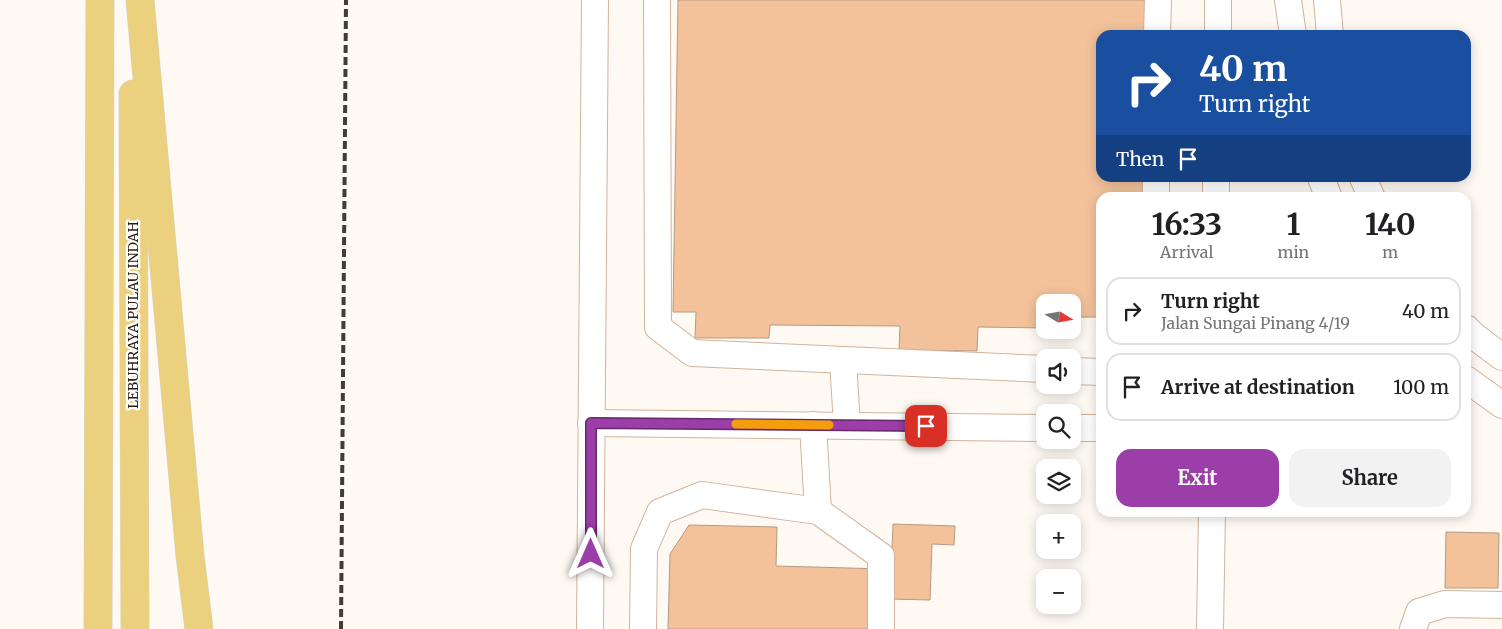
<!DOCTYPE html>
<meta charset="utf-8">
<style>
:root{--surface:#fff;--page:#f2f2f2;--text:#202124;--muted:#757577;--line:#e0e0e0;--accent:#9c3ea7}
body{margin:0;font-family:Merriweather,serif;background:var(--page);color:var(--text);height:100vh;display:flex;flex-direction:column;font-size:19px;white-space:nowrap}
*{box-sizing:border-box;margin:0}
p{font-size:16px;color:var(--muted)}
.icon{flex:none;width:28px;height:28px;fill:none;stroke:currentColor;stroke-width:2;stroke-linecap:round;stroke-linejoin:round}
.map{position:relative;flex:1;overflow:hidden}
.panel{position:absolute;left:1096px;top:192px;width:375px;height:325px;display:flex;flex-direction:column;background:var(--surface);border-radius:15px;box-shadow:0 2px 12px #0003}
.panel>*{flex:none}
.banner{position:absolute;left:1096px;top:30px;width:375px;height:152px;border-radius:15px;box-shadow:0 2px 12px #0003;background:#1a4fa0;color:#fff;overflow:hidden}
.needle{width:32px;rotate:101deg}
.buttons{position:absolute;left:1036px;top:294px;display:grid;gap:10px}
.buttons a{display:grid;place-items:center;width:45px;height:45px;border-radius:10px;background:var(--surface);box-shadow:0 2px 12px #0003;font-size:25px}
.pin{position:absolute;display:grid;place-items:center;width:42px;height:42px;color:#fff;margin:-21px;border-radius:10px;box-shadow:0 2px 8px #0006}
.me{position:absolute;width:55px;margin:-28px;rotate:0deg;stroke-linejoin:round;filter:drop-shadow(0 0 4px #0008)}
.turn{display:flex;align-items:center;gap:18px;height:105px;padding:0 20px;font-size:22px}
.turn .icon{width:65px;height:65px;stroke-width:2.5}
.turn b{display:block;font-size:35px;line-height:42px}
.then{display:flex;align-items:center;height:48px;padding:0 20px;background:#0003;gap:10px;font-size:19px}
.eta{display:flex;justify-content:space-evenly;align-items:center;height:85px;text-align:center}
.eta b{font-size:30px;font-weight:700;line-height:35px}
.action{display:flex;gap:10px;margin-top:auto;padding:10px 20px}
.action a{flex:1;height:58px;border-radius:15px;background:var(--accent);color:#fff;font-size:20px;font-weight:700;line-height:58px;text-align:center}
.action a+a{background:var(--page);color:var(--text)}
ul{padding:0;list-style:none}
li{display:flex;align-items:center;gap:15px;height:68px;margin:0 10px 8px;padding:0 10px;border:2px solid var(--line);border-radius:15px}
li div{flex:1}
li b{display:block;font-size:19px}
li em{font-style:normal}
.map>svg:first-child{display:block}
</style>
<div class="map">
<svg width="1502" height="629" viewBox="0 0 1502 629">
<rect width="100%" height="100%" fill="#fff9f3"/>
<g fill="#f3c29b" stroke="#b79982">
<polygon points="678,0 1152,0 1151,35 1101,35 1101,178 1149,178 1149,198 1101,198 1101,317 1072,317 1072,302 1045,302 1045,328 978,327 977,351 899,350 900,326 770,325 769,338 695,338 696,312 673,312"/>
<polygon points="893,524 955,526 954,545 932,544 930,600 890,599"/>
<polygon points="689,525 777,527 776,566 885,569 883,629 668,629 670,554"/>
<polygon points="1446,532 1499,533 1498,588 1445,588"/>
</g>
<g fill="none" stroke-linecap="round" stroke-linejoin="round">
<defs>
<g id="minor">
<polyline points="657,0 658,327 692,353 1045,369"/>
<polyline points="1288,0 1293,35"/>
<polyline points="1327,0 1330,35"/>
<polyline points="1157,35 1158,0"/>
<polyline points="1218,35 1218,0"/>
<polyline points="1321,178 1329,198"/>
<polyline points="1363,178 1372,198"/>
<polyline points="1156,198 1156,178"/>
<polyline points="1216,198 1216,178"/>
<polyline points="1466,328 1474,336 1502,357"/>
<polyline points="843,360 847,426"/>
<polyline points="1072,371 1101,372"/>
<polyline points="1466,379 1502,405"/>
<polyline points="591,423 1045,428"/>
<polyline points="813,425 818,511"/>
<polyline points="1072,428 1101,428"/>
<polyline points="590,629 595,0"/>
<polyline points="643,629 644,549 660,512 702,495 818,511 881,556 881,629"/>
<polyline points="1210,629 1212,512"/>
<polyline points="1413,629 1419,612 1445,604 1502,605"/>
</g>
<g id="major">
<polyline points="140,0 190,556 199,629"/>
<polyline points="133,94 135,629"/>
<polyline points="98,629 100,0"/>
</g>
</defs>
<use href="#minor" stroke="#d2b39b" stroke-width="28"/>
<use href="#major" stroke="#d8d6d5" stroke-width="29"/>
<use href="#minor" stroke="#fff" stroke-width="26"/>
<use href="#major" stroke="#ebd07d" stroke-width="28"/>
<polyline stroke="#463b32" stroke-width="4" stroke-dasharray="8 4" stroke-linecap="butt" points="341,629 346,0"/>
</g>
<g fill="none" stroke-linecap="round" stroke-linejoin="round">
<defs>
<polyline id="route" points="591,554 591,423 926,426"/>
</defs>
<use href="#route" stroke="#65286d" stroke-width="12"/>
<use href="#route" stroke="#9c3ea7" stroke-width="9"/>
<polyline stroke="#f59e0b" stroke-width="9" points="736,424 829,425"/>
</g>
<g text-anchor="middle" stroke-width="4.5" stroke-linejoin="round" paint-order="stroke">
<g font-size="14" fill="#281c13" stroke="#fff">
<text transform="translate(133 315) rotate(-90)" y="5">LEBUHRAYA PULAU INDAH</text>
</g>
</g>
</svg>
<div class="buttons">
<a><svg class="needle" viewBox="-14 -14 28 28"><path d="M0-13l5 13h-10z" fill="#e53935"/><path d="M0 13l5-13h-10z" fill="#757577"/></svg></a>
<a><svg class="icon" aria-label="sound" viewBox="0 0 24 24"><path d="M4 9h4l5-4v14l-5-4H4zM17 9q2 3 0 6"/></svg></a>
<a><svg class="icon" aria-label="search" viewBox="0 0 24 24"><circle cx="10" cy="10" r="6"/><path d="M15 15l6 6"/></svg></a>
<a><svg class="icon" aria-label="layers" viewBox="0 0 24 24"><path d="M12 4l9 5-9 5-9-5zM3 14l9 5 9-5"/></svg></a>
<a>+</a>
<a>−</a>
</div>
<div class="pin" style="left:926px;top:426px;background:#d93025"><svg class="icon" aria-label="arrive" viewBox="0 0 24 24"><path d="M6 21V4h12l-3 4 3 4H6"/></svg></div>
<svg class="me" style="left:591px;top:554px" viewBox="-20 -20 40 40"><path d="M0-17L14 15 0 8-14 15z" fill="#9c3ea7" stroke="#fff" stroke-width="4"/></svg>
<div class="banner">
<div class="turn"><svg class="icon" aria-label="right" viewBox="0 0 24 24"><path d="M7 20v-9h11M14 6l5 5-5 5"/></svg><div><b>40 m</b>Turn right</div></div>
<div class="then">Then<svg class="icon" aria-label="arrive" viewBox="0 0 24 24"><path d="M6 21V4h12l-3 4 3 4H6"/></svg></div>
</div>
<section class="panel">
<div class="eta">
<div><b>16:33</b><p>Arrival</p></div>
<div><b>1</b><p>min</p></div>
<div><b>140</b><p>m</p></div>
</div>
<ul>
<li><svg class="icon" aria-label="right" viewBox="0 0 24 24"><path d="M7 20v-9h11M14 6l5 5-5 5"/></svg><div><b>Turn right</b><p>Jalan Sungai Pinang 4/19</p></div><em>40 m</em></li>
<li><svg class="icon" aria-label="arrive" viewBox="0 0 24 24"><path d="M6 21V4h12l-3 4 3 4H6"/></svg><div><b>Arrive at destination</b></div><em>100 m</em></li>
</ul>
<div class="action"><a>Exit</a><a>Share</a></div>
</section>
</div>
